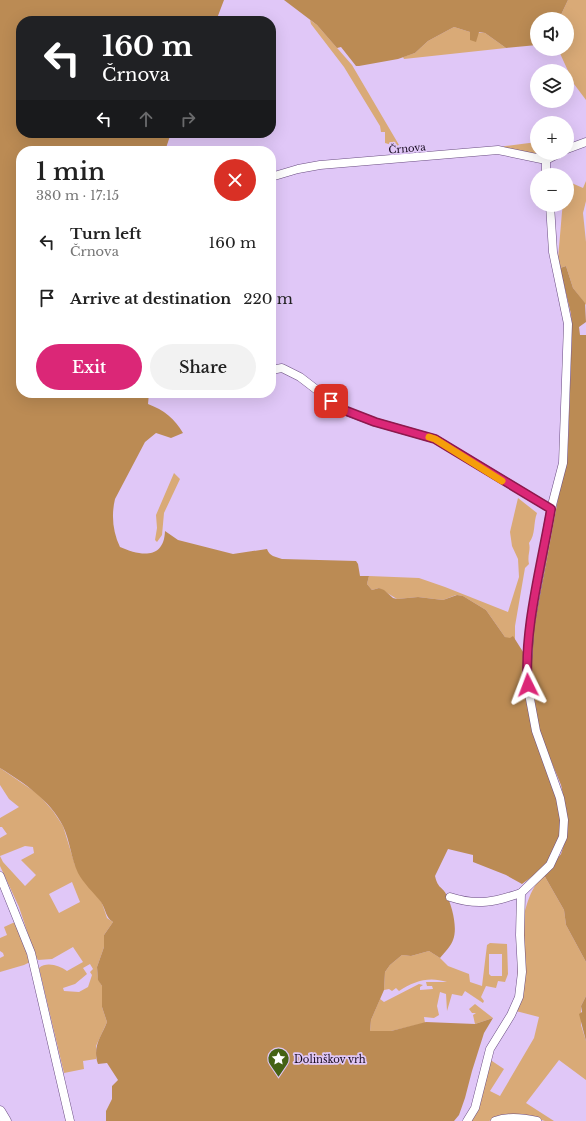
<!DOCTYPE html>
<meta charset="utf-8">
<style>
:root{--surface:#fff;--page:#f2f2f2;--text:#222;--muted:#767676;--accent:#db2777}
body{margin:0;font-family:"Libre Baskerville",serif;background:var(--page);color:var(--text);height:100vh;display:flex;flex-direction:column;font-size:15px;white-space:nowrap}
*{box-sizing:border-box;margin:0}
p{font-size:13px;color:var(--muted)}
.icon{flex:none;width:22px;height:22px;fill:none;stroke:currentColor;stroke-width:2;stroke-linecap:round;stroke-linejoin:round}
.map{position:relative;flex:1;overflow:hidden}
.side{position:absolute;left:16px;top:146px;width:260px;height:252px;display:flex;flex-direction:column;background:var(--surface);border-radius:16px;box-shadow:0 4px 16px #0002}
.side>*{flex:none}
.top-card{position:absolute;left:16px;top:16px;width:260px;height:122px;border-radius:16px;box-shadow:0 4px 16px #0002;background:#202124;color:#fff;overflow:hidden}
.fabs{position:absolute;left:530px;top:12px;display:grid;gap:8px}
.fabs a{display:grid;place-items:center;width:44px;height:44px;border-radius:50%;background:var(--surface);box-shadow:0 4px 16px #0002;font-size:20px}
.pin{position:absolute;display:grid;place-items:center;width:34px;height:34px;color:#fff;margin:-17px;border-radius:8px;box-shadow:0 2px 6px #0006}
.me{position:absolute;width:44px;margin:-22px;rotate:357deg;stroke-linejoin:round;filter:drop-shadow(0 0 3px #0008)}
.turn{display:flex;align-items:center;gap:14px;height:84px;padding:0 20px;font-size:18px}
.turn .icon{width:52px;height:52px;stroke-width:2.5}
.turn b{display:block;font-size:28px;line-height:34px}
.lanes{display:flex;align-items:center;height:38px;padding:0 20px;background:#0003;justify-content:center;gap:20px;direction:ltr}
.lanes .off{opacity:.35}
.round{display:grid;place-items:center;flex:none;width:42px;height:42px;border-radius:21px;background:var(--page)}
.overview{display:flex;align-items:center;justify-content:space-between;height:68px;padding:0 20px}
h1{font-size:24px;font-weight:600;line-height:30px}
.cta{display:flex;gap:8px;margin-top:auto;padding:8px 20px}
.cta a{flex:1;height:46px;border-radius:24px;background:var(--accent);color:#fff;font-size:16px;font-weight:600;line-height:46px;text-align:center}
.cta a+a{background:var(--page);color:var(--text)}
ul{padding:0;list-style:none}
li{display:flex;align-items:center;gap:12px;height:56px;padding:0 20px}
li div{flex:1}
li b{display:block;font-size:15px}
li em{font-style:normal}
.map>svg:first-child{display:block}
</style>
<div class="map">
<svg width="586" height="1121" viewBox="0 0 586 1121">
<rect width="100%" height="100%" fill="#e0c7f7"/>
<g fill="#d9aa77" fill-rule="evenodd">
<polygon points="568,0 586,0 586,100 574,84 558,49 567,49 567,19 559,19"/>
<polygon points="310,20 317,25 352,65 399,145 395,146 385,143 385,132 381,132 380,126 344,67 311,24"/>
<polygon points="454,27 470,32 485,33 506,48 404,59 403,57 415,53 428,41"/>
<polygon points="537,142 537,153 553,153 546,156 499,149 505,146"/>
<polygon points="567,181 583,188 586,181 586,201 583,213 586,242 586,305 573,288 566,266 560,268 558,259 562,212 563,205 567,205"/>
<polygon points="174,473 180,479 164,513 162,535 157,542 155,540 157,528 156,515"/>
<path d="M518,498L537,513C533,523 536,534 529,543C531,551 527,555 529,564L525,568L515,626V642L505,637L486,610L463,596L456,595L443,600L418,597L397,599L379,588L372,590L367,584L369,576L419,578L445,587L508,612L519,577L518,559L512,546L510,532Z"/>
<path d="M0,768L38,794L53,811L63,826L75,865L102,903L107,918L113,922L104,935V947L97,967L98,979L102,986V1007L107,1022L96,1046V1059L83,1061L84,1069L64,1073L39,968C47,961 60,966 67,971L83,962L73,947L52,959L38,960L35,955L19,907L0,866V856L3,862L25,886L36,875L21,860L34,853L33,847L25,846L0,856V838L7,834L2,827H0V818L19,807L9,799L0,785ZM72,882L80,902L59,913L49,894ZM90,964L93,969L90,972L92,975L88,987L79,992L64,991L63,988L75,984L87,974L83,968Z"/>
<path d="M544,875L564,910L566,925L586,962V996L581,1006V1025L586,1041V1080L559,1060L526,1103L554,1121H545L532,1117L501,1116L489,1121H471L489,1059L504,1069L490,1091L500,1096L534,1038L539,1017L516,1011C519,973 515,900 544,875Z"/>
<polygon points="15,922 30,962 24,965 0,972 0,958 4,956 3,953 0,951 0,938 7,935 4,927"/>
<path d="M490,943L507,944L508,974L505,982L498,981L496,988L486,986L481,997L484,1001L483,1003L465,991L462,996L452,994L447,1011L446,994L440,992L437,1006L439,1015L434,1018L424,1017L425,1023L391,1031H370L371,1020L380,999L384,1002L419,984L423,985L420,987V990L433,989L432,986H427L426,982H447C429,976 414,981 399,991L396,988L392,991L389,989L384,990L385,972L390,965L402,955L411,956L429,951L440,958L448,966L469,974L470,982L482,986L487,945ZM489,954H502V976H491L489,974Z"/>
<polygon points="475,1004 493,1018 475,1024 473,1015 476,1013 472,1013 469,1009"/>
</g>
<g fill="#bb8b54">
<path d="M0,0H224L216,21H21V133H171L165,151H21V393H149L148,404C164,410 175,419 183,433L171,438L156,433L145,442L115,499C111,516 113,532 120,547C140,556 164,560 165,531L178,540L233,554L267,549C269,556 276,557 282,559L356,561L358,564L360,576H369L367,584L372,590L379,588L384,590L393,598L397,599L418,597L443,600L457,595L463,596L486,610L505,637L510,638L513,636L525,655V693L531,724L561,811V833L551,858L541,870L522,884L506,875L473,862V855L448,849L435,876C438,889 442,886 446,894C452,905 458,928 453,940C451,946 445,952 440,958L429,951L411,956L402,955L390,965L385,972L384,990L371,1020L370,1031H391L426,1022L475,1024L493,1018L484,1033L472,1071L465,1098L459,1115L454,1121H106V1111L112,1099V1086L118,1080L107,1063L98,1064C92,1047 101,1037 107,1022L102,1007V986L98,980L97,967L104,947V935L113,922C105,917 106,909 101,902C93,892 84,884 78,873C71,858 70,841 63,826C50,800 24,783 0,768Z"/>
<polygon points="284,0 568,0 559,19 537,19 537,45 506,48 485,33 479,32 476,42 470,40 470,32 454,27 428,41 415,53 398,59 359,66 356,66 341,47 337,48 317,25"/>
<polygon points="566,266 573,288 585,303 586,322 579,327 580,335 586,335 586,962 566,925 564,910 544,875 561,854 566,838 567,813 561,785 542,739 534,705 531,673 534,628 568,445 572,330 571,314 560,268"/>
<polygon points="586,996 586,1041 579,1014 582,1012 581,1006"/>
</g>
<g fill="none" stroke-linecap="round" stroke-linejoin="round">
<defs>
<g id="minor">
<polyline points="567,149 586,142"/>
<polyline points="546,175 546,160 560,153"/>
<polyline points="271,177 298,169 320,165 498,150 546,160"/>
<polyline points="271,370 282,368 300,377 343,410 375,422 435,439 551,509"/>
<polyline points="0,876 31,953 70,1121"/>
<path d="M450,897C478,906 494,902 521,893"/>
<polyline points="467,1121 475,1108 490,1049 511,1015 519,997 522,972 520,935 521,893 550,865 563,837 564,820 560,798 536,731 530,699 527,671 530,626 551,509 563,463 568,324 553,252 550,205"/>
<path d="M495,1121C508,1116 524,1118 537,1121"/>
</g>
<polyline id="major" points="0,1111 6,1121"/>
</defs>
<use href="#minor" stroke="#6a4d82" stroke-width="9"/>
<use href="#major" stroke="#6a4d82" stroke-width="11"/>
<use href="#minor" stroke="#fff" stroke-width="8"/>
<use href="#major" stroke="#fff" stroke-width="10"/>
</g>
<g fill="none" stroke-linecap="round" stroke-linejoin="round">
<defs>
<path id="route" d="M331,401L344,410L375,422L435,439L551,509C542,563 523,632 528,685"/>
</defs>
<use href="#route" stroke="#8e194d" stroke-width="10"/>
<use href="#route" stroke="#db2777" stroke-width="7"/>
<polyline stroke="#f59e0b" stroke-width="7" points="429,437 435,439 502,481"/>
</g>
<defs>
<symbol id="sight-pin" viewBox="-11 -11 22 30"><path d="M0 17L-7.5 6A9.5 9.5 0 1 1 7.5 6Z" fill="#446214" stroke="#e0c7f7"/><path d="M0-6L1.8-2.2L6-1.7L2.9 1.2L3.7 5.4L0 3.3L-3.7 5.4L-2.9 1.2L-6-1.7L-1.8-2.2Z" fill="#fff"/></symbol>
</defs>
<g fill-rule="evenodd">
<use href="#sight-pin" x="266" y="1046" width="25" height="34"/>
</g>
<g text-anchor="middle" stroke-width="3.5" stroke-linejoin="round" paint-order="stroke">
<g font-size="10" fill="#180c21" stroke="#e0c7f7">
<text transform="translate(407 148) rotate(-5)" y="4">Črnova</text>
</g>
<g font-size="10" fill="#180c21" stroke="#e0c7f7" text-anchor="start">
<text x="294" y="1063">Dolinškov vrh</text>
</g>
</g>
</svg>
<div class="fabs">
<a><svg class="icon" aria-label="sound" viewBox="0 0 24 24"><path d="M4 9h4l5-4v14l-5-4H4zM17 9q2 3 0 6"/></svg></a>
<a><svg class="icon" aria-label="layers" viewBox="0 0 24 24"><path d="M12 4l9 5-9 5-9-5zM3 14l9 5 9-5"/></svg></a>
<a>+</a>
<a>−</a>
</div>
<div class="pin" style="left:331px;top:401px;background:#d93025"><svg class="icon" aria-label="arrive" viewBox="0 0 24 24"><path d="M6 21V4h12l-3 4 3 4H6"/></svg></div>
<svg class="me" style="left:528px;top:685px" viewBox="-20 -20 40 40"><path d="M0-17L14 15 0 8-14 15z" fill="#db2777" stroke="#fff" stroke-width="4"/></svg>
<div class="top-card">
<div class="turn"><svg class="icon" aria-label="left" viewBox="0 0 24 24"><path d="M17 20v-9H6M10 6l-5 5 5 5"/></svg><div><b>160 m</b>Črnova</div></div>
<div class="lanes"><svg class="icon" aria-label="left" viewBox="0 0 24 24"><path d="M17 20v-9H6M10 6l-5 5 5 5"/></svg><svg class="icon off" aria-label="ahead" viewBox="0 0 24 24"><path d="M12 20V5M6 11l6-6 6 6"/></svg><svg class="icon off" aria-label="right" viewBox="0 0 24 24"><path d="M7 20v-9h11M14 6l5 5-5 5"/></svg></div>
</div>
<section class="side">
<div class="overview"><div><h1>1 min</h1><p>380 m · 17:15</p></div><a class="round" style="background:#d93025;color:#fff"><svg class="icon" aria-label="close" viewBox="0 0 24 24"><path d="M6 6l12 12M18 6L6 18"/></svg></a></div>
<ul>
<li><svg class="icon" aria-label="left" viewBox="0 0 24 24"><path d="M17 20v-9H6M10 6l-5 5 5 5"/></svg><div><b>Turn left</b><p>Črnova</p></div><em>160 m</em></li>
<li><svg class="icon" aria-label="arrive" viewBox="0 0 24 24"><path d="M6 21V4h12l-3 4 3 4H6"/></svg><div><b>Arrive at destination</b></div><em>220 m</em></li>
</ul>
<div class="cta"><a>Exit</a><a>Share</a></div>
</section>
</div>
